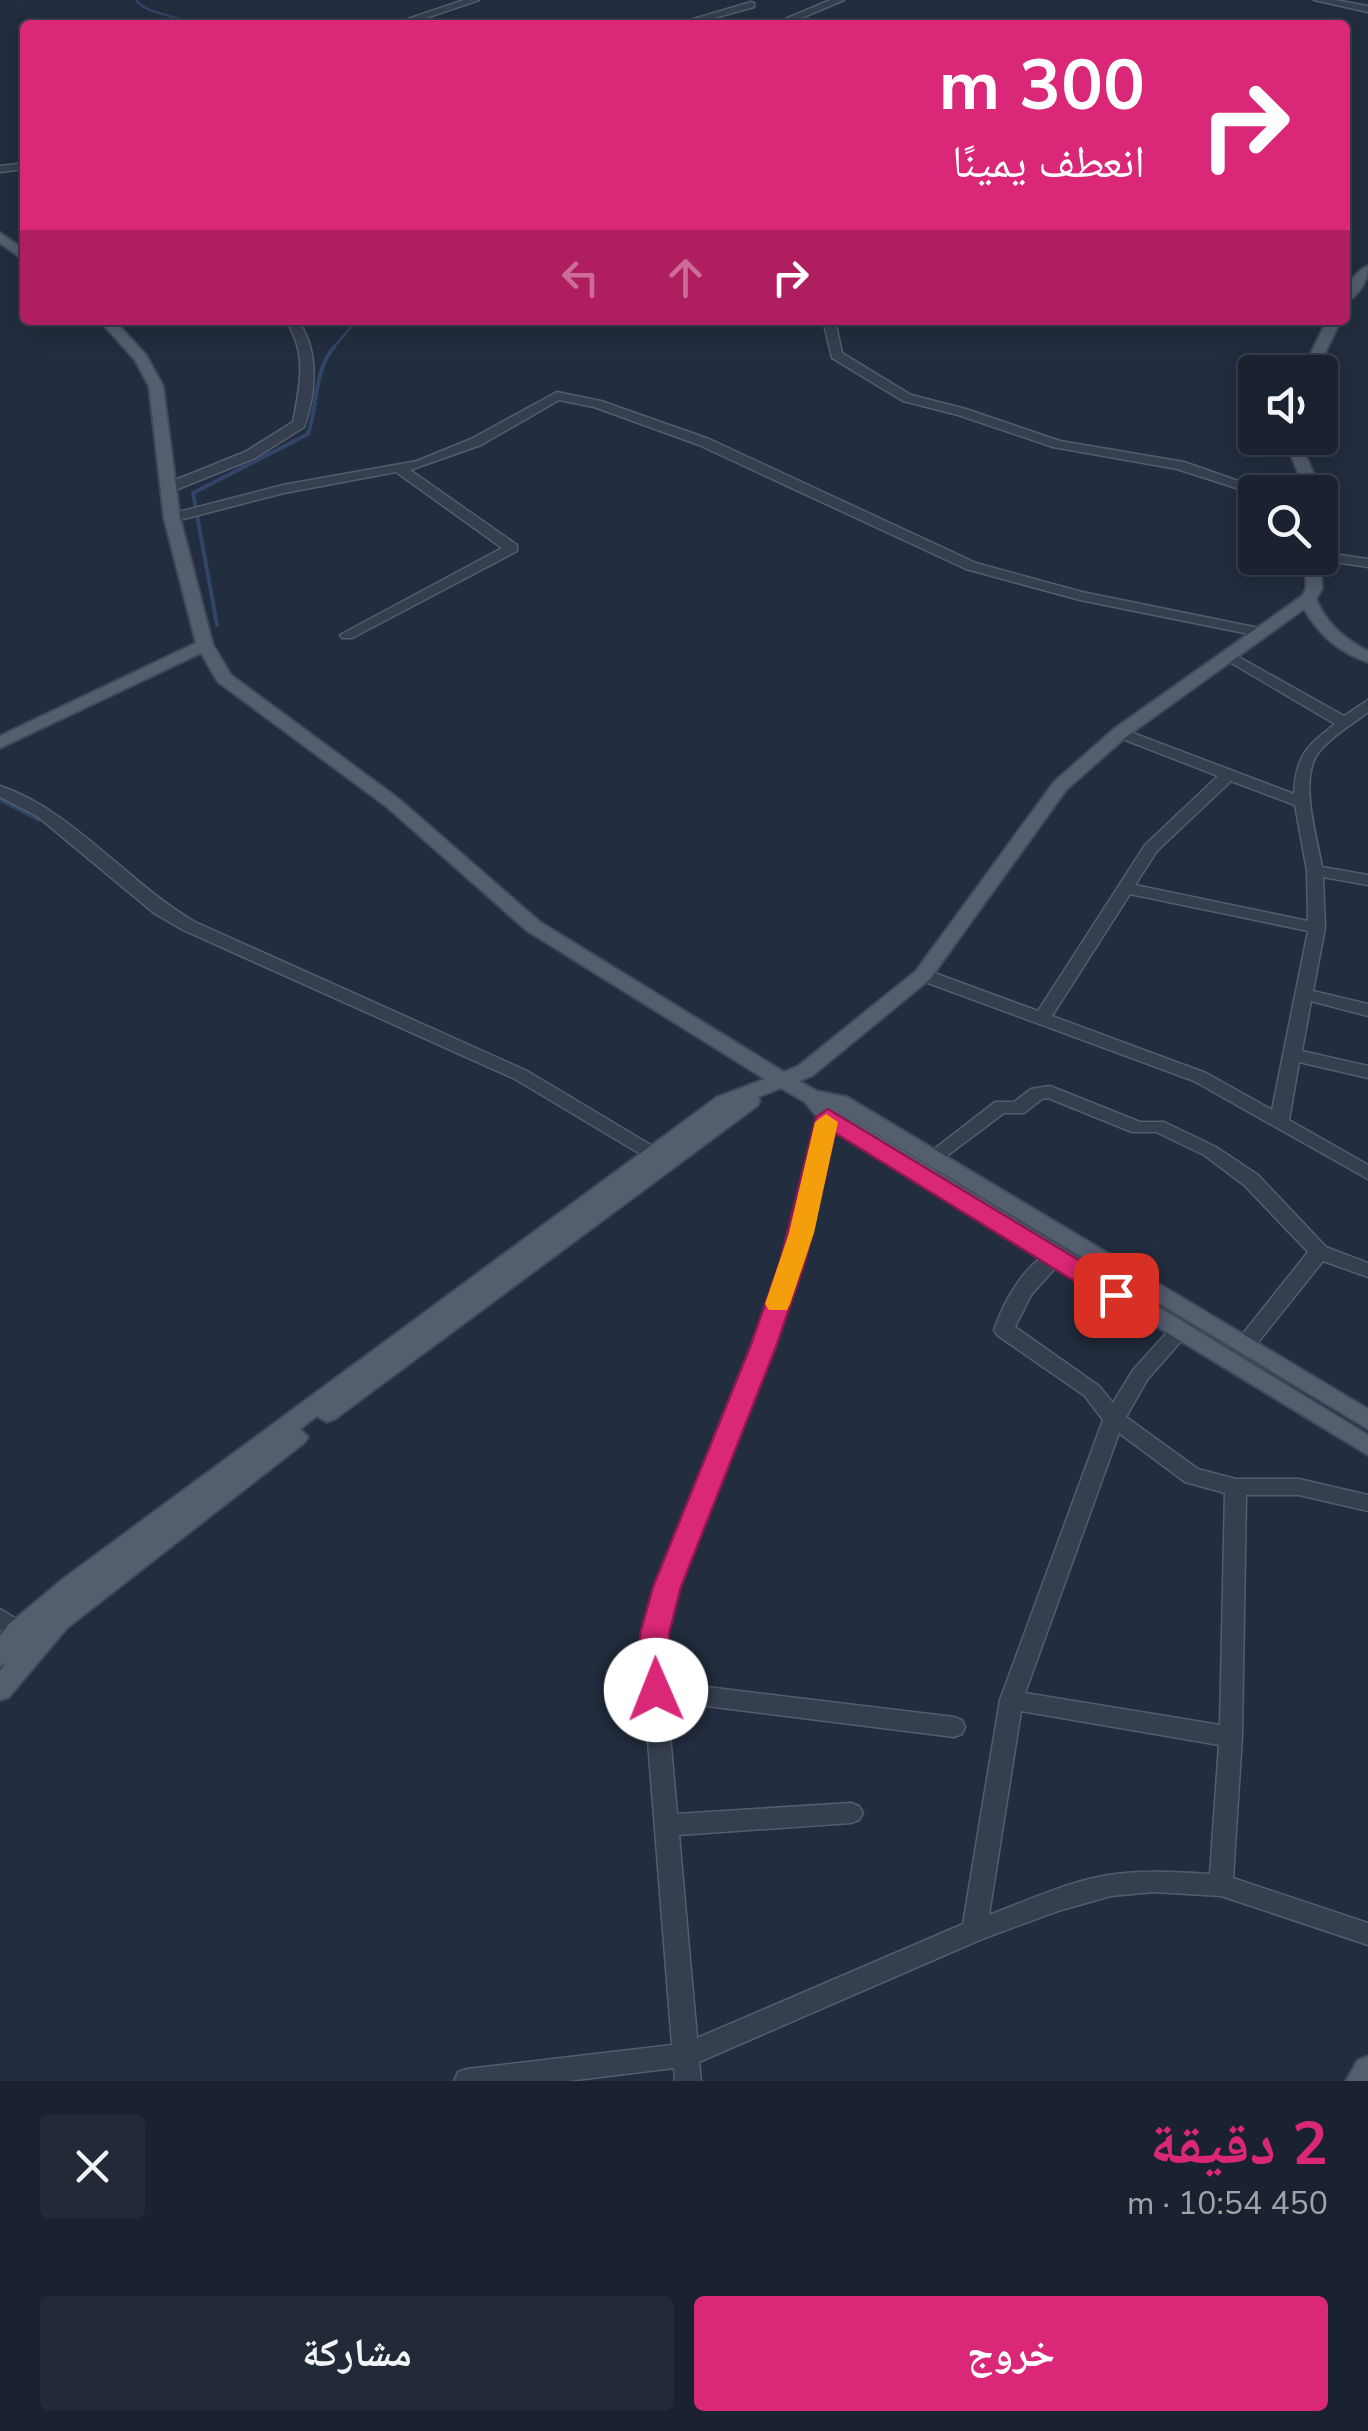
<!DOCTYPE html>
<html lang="ar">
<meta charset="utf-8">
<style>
:root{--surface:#1a222f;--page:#232a37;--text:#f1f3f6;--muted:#9fa4aa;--line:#383f4b;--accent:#db2777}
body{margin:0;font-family:"Nunito Sans","Noto Naskh Arabic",sans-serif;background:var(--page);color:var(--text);direction:rtl;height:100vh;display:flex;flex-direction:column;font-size:38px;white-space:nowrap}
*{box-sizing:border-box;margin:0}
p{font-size:32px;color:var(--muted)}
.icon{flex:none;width:55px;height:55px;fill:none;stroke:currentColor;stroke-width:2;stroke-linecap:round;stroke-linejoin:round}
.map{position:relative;height:2081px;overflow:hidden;direction:ltr}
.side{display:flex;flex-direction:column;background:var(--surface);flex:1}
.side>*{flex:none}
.guide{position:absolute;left:20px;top:20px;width:1330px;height:305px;border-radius:10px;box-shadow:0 5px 25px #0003,0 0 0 2px var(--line);direction:rtl;background:#db2777;color:#fff;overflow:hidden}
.controls{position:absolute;left:1238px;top:355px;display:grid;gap:20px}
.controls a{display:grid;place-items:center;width:100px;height:100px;border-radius:10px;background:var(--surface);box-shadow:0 5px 25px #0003,0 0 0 2px var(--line);font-size:50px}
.pin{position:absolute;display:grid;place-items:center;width:85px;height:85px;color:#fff;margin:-42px;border-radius:20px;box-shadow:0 5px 15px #0006}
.me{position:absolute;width:110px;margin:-55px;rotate:359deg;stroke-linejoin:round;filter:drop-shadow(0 0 8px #0008)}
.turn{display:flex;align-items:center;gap:35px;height:210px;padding:0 40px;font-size:45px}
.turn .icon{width:130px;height:130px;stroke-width:2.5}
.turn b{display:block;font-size:70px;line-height:85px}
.lanes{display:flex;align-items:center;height:95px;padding:0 40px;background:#0003;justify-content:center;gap:50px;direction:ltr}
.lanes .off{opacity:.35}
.round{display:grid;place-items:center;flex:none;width:105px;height:105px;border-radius:10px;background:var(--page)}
.head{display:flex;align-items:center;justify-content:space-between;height:170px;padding:0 40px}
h1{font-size:60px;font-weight:700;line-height:75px;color:var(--accent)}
.cta{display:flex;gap:20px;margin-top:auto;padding:20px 40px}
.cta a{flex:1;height:115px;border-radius:10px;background:var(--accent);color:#fff;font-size:40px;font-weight:700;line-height:115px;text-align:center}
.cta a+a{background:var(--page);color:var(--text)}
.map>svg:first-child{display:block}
</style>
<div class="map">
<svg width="1368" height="2081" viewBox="0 0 1368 2081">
<rect width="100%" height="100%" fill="#222d3f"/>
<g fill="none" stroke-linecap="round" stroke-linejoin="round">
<g stroke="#324566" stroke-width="2.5">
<path d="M136,0C149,16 174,13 192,25"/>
<polyline points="332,349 357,320"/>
</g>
<path stroke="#324566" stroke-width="4" d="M217,625L193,493L308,434C318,404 314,370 334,347"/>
<polyline stroke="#324566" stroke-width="5" points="0,799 39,819"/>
<defs>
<g id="minor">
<polygon points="464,0 479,0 405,25 390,25"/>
<polygon points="830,0 844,0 785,25 771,25"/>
<polygon points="1314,0 1335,0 1368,6 1368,12"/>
<polygon points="751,2 754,3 754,7 689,25 673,25"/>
<polygon points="25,163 25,169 0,172 0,166"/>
<path d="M285,320H297C320,349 316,394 304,427L255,458L173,491H163V485L245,452L293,422C300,387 308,351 285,320Z"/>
<polygon points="823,320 835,320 842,353 911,395 966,409 1060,441 1184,462 1270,492 1255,494 1177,469 1053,447 958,415 903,401 832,358"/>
<polygon points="557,392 601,401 709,439 976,563 1082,592 1259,628 1266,632 1259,636 1080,600 966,569 699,445 594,407 559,400 481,445 410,470 517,545 517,551 352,638 342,638 340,635 502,548 396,472 284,493 172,522 165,518 167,515 283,485 417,461 471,439"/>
<polygon points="1320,552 1368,559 1368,567 1315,559 1320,558"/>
<path d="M1228,651L1344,716L1368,700V712C1353,724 1331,736 1319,752C1298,778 1317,837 1322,867L1368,875V885L1323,877L1325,928L1313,991L1368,1004V1016L1311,1001L1302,1051L1368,1066V1078L1299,1062L1289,1120L1368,1165V1179L1194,1081L917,979L914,975L923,970L929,971L1038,1011L1145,845L1218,776L1115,736L1112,733L1115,730H1125L1294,794C1296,755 1306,747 1335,724L1223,658V652ZM1231,781L1295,805L1307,871L1308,921L1135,885L1157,851ZM1130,894L1308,931L1272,1110L1206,1073L1052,1016Z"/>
<path d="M0,786C71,809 129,884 195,922L527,1071L659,1150L662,1154L659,1158H647L515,1079L183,930L154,913L37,816L0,797Z"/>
<polygon points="1050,1086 1140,1122 1164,1122 1216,1147 1258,1175 1326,1247 1368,1263 1368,1277 1323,1261 1252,1350 1238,1350 1235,1345 1238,1340 1308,1252 1244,1185 1204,1155 1156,1132 1132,1132 1048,1098 1042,1099 1024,1113 1004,1113 940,1161 926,1161 924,1157 995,1102 1014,1102 1031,1089"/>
<path d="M828,1111L837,1117L811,1233L773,1347L678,1587L666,1634V1682L954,1717L962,1720L965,1727L962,1734L954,1737L667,1701L677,1814L851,1803L859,1806L863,1813L859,1820L851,1823L679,1835L697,2038L963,1924L1000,1700L1103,1420L1085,1396L997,1335L994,1330C1004,1301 1025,1262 1055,1250L1062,1252L1065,1257L1031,1295L1015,1327L1099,1386L1113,1403L1133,1370L1171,1328H1185L1188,1333L1147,1380L1126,1417L1198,1469L1236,1479H1299L1368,1495V1511L1299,1495H1246L1242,1737L1233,1878L1368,1923V1945L1221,1896L1154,1892L1111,1896L1058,1911L982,1939L699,2062L701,2081H675L674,2068L568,2081H454L458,2072L467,2069L672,2045L644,1690V1634L656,1587L753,1347L793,1233L819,1117ZM1119,1433L1185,1482L1225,1493L1220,1725L1025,1693ZM1021,1711L1219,1745L1210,1874C1178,1872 1147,1870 1116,1874C1073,1879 1029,1900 989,1915Z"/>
<polygon points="0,1609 26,1625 29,1631 26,1637 18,1640 0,1630"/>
</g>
<g id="major">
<polygon points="0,233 25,250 25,261 0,243"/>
<path d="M1368,266C1368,281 1359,296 1345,302C1345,287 1354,272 1368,266Z"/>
<path d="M99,320H114L146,355L163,386L180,518L213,645L231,675L399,799L540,922L784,1072L798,1066L916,971L1054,782L1114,729L1302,596L1306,589V558L1320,555L1322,589L1316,599C1327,624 1344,639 1368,651V662C1340,653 1319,635 1304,609L1126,737L1066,790L930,979L812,1076L799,1081L817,1091L847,1097L1368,1409V1429L832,1107L1368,1435V1455L821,1122L805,1102L781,1088L758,1097L760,1101L757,1106L335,1419L327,1422L317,1416L300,1429L308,1437L304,1443L67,1628L9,1697L0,1700V1671L6,1663L0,1666V1636L9,1624L63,1579L717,1097L765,1079L526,930L387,807L218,682L201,653L0,748V736L196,643L164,518L149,386L135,360Z"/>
<polygon points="1327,320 1341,320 1316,372 1302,372"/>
<polygon points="1284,438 1298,438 1322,492 1320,494 1306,492"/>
<polygon points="1368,2056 1368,2081 1346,2081 1358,2060"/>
</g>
</defs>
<use href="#minor" stroke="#545d6d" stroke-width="3"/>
<use href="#major" stroke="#3f4858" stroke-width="4"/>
<use href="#minor" fill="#363f4f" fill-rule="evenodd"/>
<use href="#major" fill="#545e6f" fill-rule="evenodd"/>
</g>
<polygon fill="#db2777" stroke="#8e194d" stroke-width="2.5" points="828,1109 1125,1288 1129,1295 1125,1302 1108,1302 835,1133 805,1262 776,1347 681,1587 669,1634 670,1690 666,1698 656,1702 645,1698 641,1690 640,1634 653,1587 750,1347 780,1262 816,1117"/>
<polygon fill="#f59e0b" points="826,1114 838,1122 814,1233 790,1304 787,1310 769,1310 765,1304 789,1233 815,1122"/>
</svg>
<div class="controls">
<a><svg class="icon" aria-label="sound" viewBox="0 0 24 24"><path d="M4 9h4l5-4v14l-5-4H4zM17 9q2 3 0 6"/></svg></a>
<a><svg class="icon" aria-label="search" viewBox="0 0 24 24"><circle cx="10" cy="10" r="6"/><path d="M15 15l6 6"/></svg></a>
</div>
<div class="pin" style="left:1116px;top:1295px;background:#d93025"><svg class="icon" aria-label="arrive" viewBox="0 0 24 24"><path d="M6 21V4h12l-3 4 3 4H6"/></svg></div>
<svg class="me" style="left:656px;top:1690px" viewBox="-20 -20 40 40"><circle r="19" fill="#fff"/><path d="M0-13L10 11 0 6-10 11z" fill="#db2777"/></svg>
<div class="guide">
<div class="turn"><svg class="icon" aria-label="right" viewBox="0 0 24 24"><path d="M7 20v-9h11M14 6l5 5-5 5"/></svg><div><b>300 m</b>انعطف يمينًا</div></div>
<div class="lanes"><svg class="icon off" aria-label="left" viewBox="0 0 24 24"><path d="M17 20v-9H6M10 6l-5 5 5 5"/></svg><svg class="icon off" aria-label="ahead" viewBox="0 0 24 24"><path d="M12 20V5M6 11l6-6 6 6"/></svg><svg class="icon" aria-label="right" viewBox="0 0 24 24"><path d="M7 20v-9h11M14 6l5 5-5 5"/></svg></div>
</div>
</div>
<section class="side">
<div class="head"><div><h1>2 دقيقة</h1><p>450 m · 10:54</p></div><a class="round"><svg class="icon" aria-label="close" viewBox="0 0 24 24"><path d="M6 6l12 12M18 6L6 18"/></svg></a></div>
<div class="cta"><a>خروج</a><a>مشاركة</a></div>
</section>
